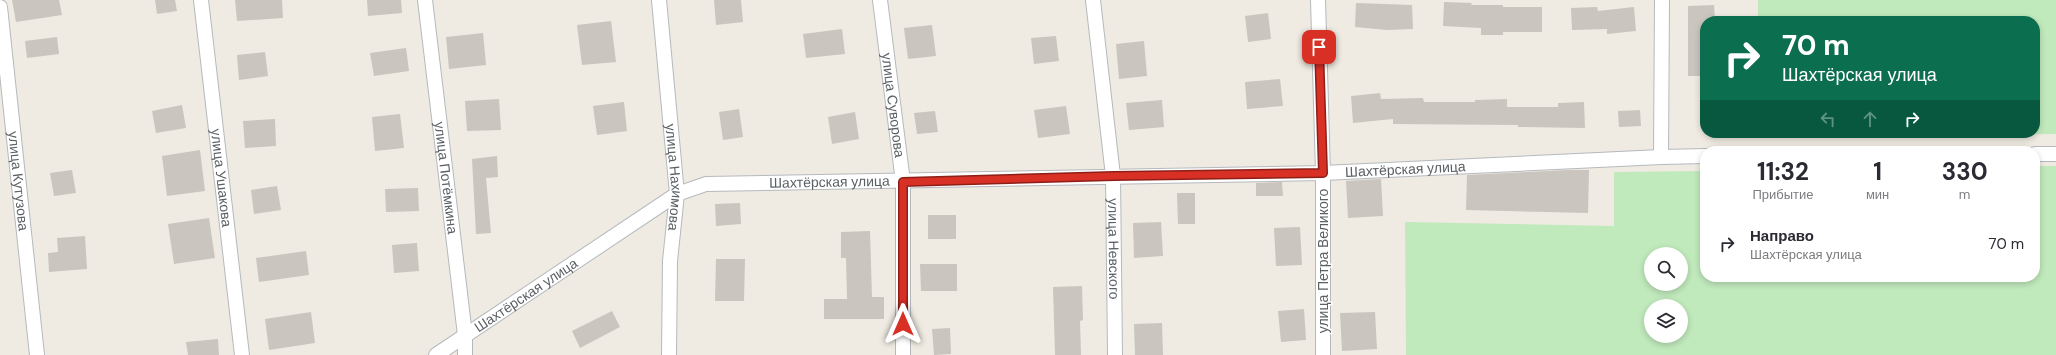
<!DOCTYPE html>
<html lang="ru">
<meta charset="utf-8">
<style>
:root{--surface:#fff;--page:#f7f7f7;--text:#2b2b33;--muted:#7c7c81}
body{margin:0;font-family:"DM Sans",sans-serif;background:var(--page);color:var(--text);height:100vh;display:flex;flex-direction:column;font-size:15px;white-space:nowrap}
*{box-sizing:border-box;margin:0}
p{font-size:13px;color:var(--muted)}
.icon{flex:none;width:22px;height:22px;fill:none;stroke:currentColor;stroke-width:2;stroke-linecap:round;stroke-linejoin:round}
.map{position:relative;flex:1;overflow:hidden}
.sheet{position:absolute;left:1700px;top:146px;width:340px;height:136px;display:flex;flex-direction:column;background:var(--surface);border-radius:16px;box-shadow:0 2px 6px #0003}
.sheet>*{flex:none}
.top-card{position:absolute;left:1700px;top:16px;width:340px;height:122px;border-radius:16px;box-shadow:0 2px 6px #0003;background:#0b6e4f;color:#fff;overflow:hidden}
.controls{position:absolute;left:1644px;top:247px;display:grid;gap:8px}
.controls a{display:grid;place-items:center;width:44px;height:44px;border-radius:50%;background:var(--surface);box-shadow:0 2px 6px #0003;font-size:20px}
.pin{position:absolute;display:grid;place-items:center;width:34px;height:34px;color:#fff;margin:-17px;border-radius:8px;box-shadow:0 2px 6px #0006}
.me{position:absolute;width:44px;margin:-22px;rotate:0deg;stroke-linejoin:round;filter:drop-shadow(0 0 3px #0008)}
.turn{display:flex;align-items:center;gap:14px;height:84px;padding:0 16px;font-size:18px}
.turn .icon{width:52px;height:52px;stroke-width:2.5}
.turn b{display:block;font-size:28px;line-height:34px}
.lanes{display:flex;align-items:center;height:38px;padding:0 16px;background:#0003;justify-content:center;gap:20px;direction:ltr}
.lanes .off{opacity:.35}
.eta{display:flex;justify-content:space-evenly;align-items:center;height:68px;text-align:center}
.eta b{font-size:24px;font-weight:700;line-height:28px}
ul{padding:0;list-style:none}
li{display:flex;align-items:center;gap:12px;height:60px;padding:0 16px}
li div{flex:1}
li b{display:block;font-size:15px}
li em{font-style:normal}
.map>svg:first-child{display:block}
</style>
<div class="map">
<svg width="2056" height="355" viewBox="0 0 2056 355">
<rect width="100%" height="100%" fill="#efebe2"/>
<g fill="#c0e9bc" fill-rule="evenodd">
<polygon points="1758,0 2056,0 2056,134 1758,138 1758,133 2035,133 2035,21 1758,21"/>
<path d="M2035,166H2056V355H1406L1405,222L1614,226V172L1705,171V277H2035ZM1651,254H1681V284H1651ZM1651,306H1681V336H1651Z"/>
</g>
<g fill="#cac5bf">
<polygon points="12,0 59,0 62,15 16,22"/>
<polygon points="155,0 175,0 177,11 157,14"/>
<polygon points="235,0 282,0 283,18 237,21"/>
<polygon points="367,0 401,0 402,13 368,16"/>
<polygon points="714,0 741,0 743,22 716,25"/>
<polygon points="1444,2 1472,3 1471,5 1503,5 1503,7 1542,7 1542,32 1503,32 1503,35 1481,35 1481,28 1443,26"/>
<polygon points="1356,3 1412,5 1413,29 1387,30 1355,27"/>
<polygon points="1714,5 1715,21 1705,21 1705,76 1688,76 1688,6"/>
<polygon points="1597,7 1598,11 1634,7 1636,31 1607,34 1607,29 1572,30 1571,8"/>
<polygon points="1268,13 1271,39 1248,42 1245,16"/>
<polygon points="611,21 616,62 582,65 577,25"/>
<polygon points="932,25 936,56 908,59 904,28"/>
<polygon points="842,29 845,54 806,58 803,34"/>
<polygon points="483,33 486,65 449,69 446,37"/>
<polygon points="1056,36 1059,61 1034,64 1031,38"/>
<polygon points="57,37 59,54 27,58 25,41"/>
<polygon points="1144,41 1147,76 1119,79 1116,44"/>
<polygon points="406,48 409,71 374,76 370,53"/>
<polygon points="265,52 268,76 239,80 237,55"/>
<polygon points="1280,79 1283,106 1247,109 1245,82"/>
<polygon points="1380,93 1381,99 1423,98 1424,102 1475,102 1475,100 1507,99 1507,107 1558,107 1558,103 1584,102 1585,128 1518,127 1518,125 1393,124 1393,119 1353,123 1351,96"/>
<polygon points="499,99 501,130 467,131 465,101"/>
<polygon points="1162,100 1164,127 1129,130 1126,103"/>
<polygon points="624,102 627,131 597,135 593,106"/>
<polygon points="182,105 186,128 156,133 152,111"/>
<polygon points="1066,106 1070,134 1038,138 1034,110"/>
<polygon points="739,109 743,137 723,140 719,112"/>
<polygon points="1640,110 1641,126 1619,127 1618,111"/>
<polygon points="935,111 938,132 917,134 914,113"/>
<polygon points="855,112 859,139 832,144 828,117"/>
<polygon points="400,114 404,148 375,151 372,117"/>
<polygon points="275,119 276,146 245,148 243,121"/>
<polygon points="200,150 205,191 167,196 162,156"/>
<polygon points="497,156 498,177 486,178 491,233 476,234 472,159"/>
<polygon points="72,170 76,193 54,196 50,173"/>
<polygon points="1568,170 1589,170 1588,213 1466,210 1467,175"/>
<polygon points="1381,179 1383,216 1348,218 1346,181"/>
<polygon points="1282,182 1283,196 1256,196 1256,183"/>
<polygon points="277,186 281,210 254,214 251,190"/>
<polygon points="418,188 419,211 386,212 385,189"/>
<polygon points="1177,193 1195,193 1195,224 1178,224"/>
<polygon points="740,203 741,224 716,226 715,204"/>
<rect x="928" y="215" width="28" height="24"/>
<polygon points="209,218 215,258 174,264 168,224"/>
<polygon points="1161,222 1163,256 1134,258 1133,223"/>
<polygon points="1300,227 1302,265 1276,266 1274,228"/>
<polygon points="870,231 872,297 884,297 884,319 824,319 824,299 847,299 846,258 841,258 841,232"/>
<polygon points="85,236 87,269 49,272 48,253 58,252 57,238"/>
<polygon points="417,243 419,271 394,273 392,245"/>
<polygon points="306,251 309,275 259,282 256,258"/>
<polygon points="716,259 745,259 744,301 715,301"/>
<polygon points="920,264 957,264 957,291 921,291"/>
<polygon points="1082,286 1083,320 1080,321 1081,355 1055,355 1053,287"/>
<polygon points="1304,309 1306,340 1281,342 1278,311"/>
<polygon points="612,311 620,327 580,348 572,331"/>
<polygon points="311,312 315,343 269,350 265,319"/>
<polygon points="1375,312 1377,349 1342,351 1340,313"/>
<polygon points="1162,323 1163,355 1135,355 1134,324"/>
<polygon points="950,328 951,354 934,355 932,329"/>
<polygon points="218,339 219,355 188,355 186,342"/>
</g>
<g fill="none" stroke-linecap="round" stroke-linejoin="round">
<defs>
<g id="minor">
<path id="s1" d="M201,0L242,355"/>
<path id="s2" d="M425,0L465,335V355"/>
<path id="s3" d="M659,0L677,194L670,261L669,355"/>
<path id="s4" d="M880,0L903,182V355"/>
<path id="s5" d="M1093,0L1113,176L1115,355"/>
<polyline points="1318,0 1323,173 1323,355"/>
<path id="s6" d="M0,7L37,355"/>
<polyline points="2035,154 2056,154"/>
<polyline points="1661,157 1662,0"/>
<path id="s7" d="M436,355L677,194L706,184L1323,173L1661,157L1705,156"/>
</g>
</defs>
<use href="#minor" stroke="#b5b9be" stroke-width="16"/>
<use href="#minor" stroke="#fff" stroke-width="14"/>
</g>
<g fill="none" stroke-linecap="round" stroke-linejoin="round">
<defs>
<polyline id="route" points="903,324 903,182 1114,176 1323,173 1319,47"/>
</defs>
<use href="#route" stroke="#8d1f18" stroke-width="10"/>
<use href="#route" stroke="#d93025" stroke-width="7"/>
</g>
<g text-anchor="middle" stroke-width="3" stroke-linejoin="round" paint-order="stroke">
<g font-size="14" fill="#5b6064" stroke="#fff">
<text dy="5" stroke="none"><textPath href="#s4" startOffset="106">улица Суворова</textPath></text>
<text dy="5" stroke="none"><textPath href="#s7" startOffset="1020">Шахтёрская улица</textPath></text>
<text dy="5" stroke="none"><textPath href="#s2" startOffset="179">улица Потёмкина</textPath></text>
<text dy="5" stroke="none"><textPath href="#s3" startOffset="178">улица Нахимова</textPath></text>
<text dy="5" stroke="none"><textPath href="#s1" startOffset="179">улица Ушакова</textPath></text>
<text dy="5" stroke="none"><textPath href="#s6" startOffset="175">улица Кутузова</textPath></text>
<text dy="5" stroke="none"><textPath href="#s7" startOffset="444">Шахтёрская улица</textPath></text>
<text dy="5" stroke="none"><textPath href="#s5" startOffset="250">улица Невского</textPath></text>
<text transform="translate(1323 261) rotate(-90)" y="5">улица Петра Великого</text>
<text dy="5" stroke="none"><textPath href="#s7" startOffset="108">Шахтёрская улица</textPath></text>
</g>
</g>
</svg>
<div class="controls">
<a><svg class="icon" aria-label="search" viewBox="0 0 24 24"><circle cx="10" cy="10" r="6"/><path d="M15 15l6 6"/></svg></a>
<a><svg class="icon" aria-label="layers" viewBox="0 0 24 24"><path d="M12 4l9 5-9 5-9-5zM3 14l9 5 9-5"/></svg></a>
</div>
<div class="pin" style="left:1319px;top:47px;background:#d93025"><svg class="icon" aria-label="arrive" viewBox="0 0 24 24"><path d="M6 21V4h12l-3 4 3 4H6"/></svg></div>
<svg class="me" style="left:903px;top:324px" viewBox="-20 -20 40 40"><path d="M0-17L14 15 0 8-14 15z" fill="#d93025" stroke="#fff" stroke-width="4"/></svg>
<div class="top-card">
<div class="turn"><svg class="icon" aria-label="right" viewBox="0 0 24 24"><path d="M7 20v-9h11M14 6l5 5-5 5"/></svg><div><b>70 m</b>Шахтёрская улица</div></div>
<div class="lanes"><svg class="icon off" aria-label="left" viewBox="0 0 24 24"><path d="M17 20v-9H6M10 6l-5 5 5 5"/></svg><svg class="icon off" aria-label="ahead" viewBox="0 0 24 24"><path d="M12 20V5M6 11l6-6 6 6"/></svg><svg class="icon" aria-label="right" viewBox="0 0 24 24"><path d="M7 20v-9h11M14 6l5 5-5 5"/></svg></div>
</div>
<section class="sheet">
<div class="eta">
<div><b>11:32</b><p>Прибытие</p></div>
<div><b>1</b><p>мин</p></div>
<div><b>330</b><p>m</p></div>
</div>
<ul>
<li><svg class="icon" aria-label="right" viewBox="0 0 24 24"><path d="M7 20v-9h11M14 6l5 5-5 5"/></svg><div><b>Направо</b><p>Шахтёрская улица</p></div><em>70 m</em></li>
</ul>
</section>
</div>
